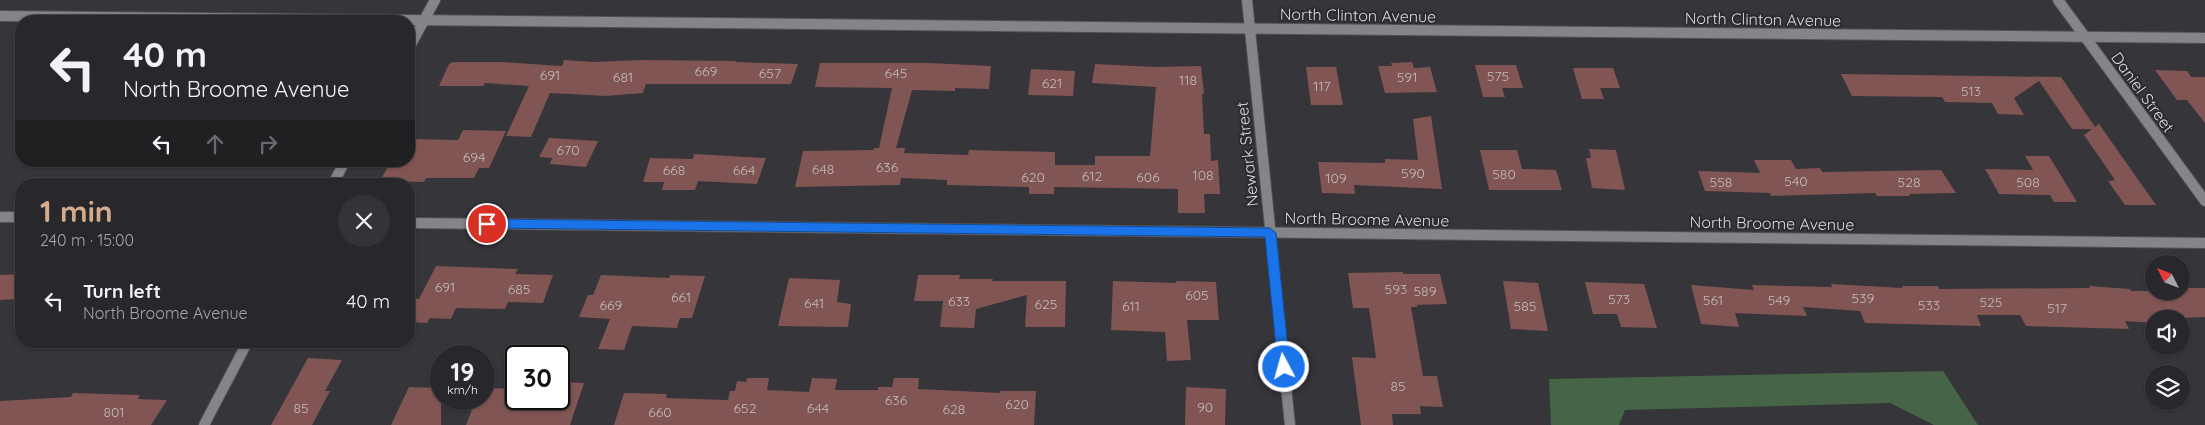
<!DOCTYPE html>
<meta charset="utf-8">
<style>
:root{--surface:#28282c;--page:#343438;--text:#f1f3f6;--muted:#a5a6a9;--line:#444448;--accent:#d6ab8b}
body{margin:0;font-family:Quicksand,sans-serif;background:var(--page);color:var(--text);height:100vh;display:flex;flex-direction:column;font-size:19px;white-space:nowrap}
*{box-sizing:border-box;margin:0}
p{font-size:16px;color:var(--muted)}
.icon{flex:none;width:28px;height:28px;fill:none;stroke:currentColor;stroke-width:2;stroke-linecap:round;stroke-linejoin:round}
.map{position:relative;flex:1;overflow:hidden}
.panel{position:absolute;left:15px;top:178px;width:400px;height:170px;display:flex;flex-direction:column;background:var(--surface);border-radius:20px;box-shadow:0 1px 4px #0004,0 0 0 1px var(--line)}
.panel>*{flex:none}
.hud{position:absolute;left:15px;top:15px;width:400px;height:152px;border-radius:20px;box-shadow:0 1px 4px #0004,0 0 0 1px var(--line);background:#28282c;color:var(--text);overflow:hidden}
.needle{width:32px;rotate:312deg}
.controls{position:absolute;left:2145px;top:255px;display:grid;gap:10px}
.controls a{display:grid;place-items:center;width:45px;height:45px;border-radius:50%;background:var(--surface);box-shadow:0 1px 4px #0004,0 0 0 1px var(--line);font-size:25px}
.speed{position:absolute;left:430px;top:345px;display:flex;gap:10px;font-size:25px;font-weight:700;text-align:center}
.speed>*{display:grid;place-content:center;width:65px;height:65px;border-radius:50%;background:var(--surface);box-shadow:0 1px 4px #0004,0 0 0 1px var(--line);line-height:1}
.speed small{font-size:12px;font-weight:400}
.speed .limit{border:2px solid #111;border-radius:8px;background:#fff;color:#111}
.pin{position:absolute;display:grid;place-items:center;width:42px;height:42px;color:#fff;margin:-21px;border:2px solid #fff;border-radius:50%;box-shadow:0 1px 5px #0007}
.me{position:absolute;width:55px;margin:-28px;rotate:354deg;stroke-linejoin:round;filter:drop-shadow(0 0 4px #0008)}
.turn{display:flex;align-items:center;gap:18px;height:105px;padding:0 25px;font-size:22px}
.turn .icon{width:65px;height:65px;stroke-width:2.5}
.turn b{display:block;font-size:35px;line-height:42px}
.lanes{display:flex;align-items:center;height:48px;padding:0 25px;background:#0003;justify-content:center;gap:25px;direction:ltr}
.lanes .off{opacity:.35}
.round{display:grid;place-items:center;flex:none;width:52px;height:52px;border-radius:26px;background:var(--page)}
.head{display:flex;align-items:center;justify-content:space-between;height:85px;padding:0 25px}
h1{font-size:30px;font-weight:700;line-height:38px;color:var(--accent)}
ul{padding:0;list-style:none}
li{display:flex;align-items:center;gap:15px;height:75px;padding:0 25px}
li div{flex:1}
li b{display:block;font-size:19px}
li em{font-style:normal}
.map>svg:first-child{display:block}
</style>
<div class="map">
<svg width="2205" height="425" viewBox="0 0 2205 425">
<rect width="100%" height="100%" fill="#35353a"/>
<polygon fill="#466547" points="1943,371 1978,425 1934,425 1890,403 1625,410 1619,425 1551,425 1549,379"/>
<g fill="#815553">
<polygon points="564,60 593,62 641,60 736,61 736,62 798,64 791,84 646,84 643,93 606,96 550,93 531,137 506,136 529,86 485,83 483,86 439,86 449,64 453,62 501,62 562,66"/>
<polygon points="1412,62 1414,68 1430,67 1437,92 1385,93 1378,66 1392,66 1391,63"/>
<polygon points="820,63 930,63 991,66 989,89 955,88 955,91 912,90 896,148 905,148 904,153 968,155 969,150 1055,152 1055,165 1095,165 1095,156 1150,156 1156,87 1092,83 1095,64 1155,67 1201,66 1204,94 1202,94 1204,134 1210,134 1211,161 1218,160 1220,194 1204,194 1205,213 1178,213 1178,189 1054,187 1054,194 1029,194 1029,187 947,185 947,180 901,178 900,185 795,187 803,151 874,150 874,148 879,148 892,88 815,87"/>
<polygon points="1475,65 1516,65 1523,88 1502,88 1505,97 1483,97"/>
<polygon points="1306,67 1336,67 1343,105 1311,105"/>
<polygon points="1573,68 1613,68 1620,88 1600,88 1604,99 1582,99"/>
<polygon points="1031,69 1075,71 1073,96 1028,95"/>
<polygon points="2155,70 2187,71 2191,77 2205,77 2205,123 2187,100 2177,100"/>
<polygon points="1841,74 2061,77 2095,127 2099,124 2156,205 2125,205 2108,181 2115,180 2084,135 2092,129 2072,129 2039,81 2014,98 2024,115 1998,114 1992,103 1945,102 1942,97 1852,96"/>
<polygon points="1431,116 1442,189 1354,185 1355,194 1322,193 1318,162 1385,163 1385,159 1418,160 1413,119"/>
<polygon points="463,130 506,131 489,168 479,168 474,178 426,178 424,182 380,181 391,161 409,161 409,139 458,140"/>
<polygon points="549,138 598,141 586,167 550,164 552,158 539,157"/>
<polygon points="1589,149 1616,150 1625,190 1592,188 1586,158 1591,158"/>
<polygon points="1480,150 1517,150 1522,169 1556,170 1562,190 1489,190"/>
<polygon points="694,154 766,158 757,184 698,181 695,190 662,190 664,182 643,182 650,158 693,159"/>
<polygon points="2025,156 2049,156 2077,202 2054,202 2050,195 1999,194 1985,169 2033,170"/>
<polygon points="1754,160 1791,160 1796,169 1820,168 1822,172 1941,170 1956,193 1909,194 1910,196 1877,196 1875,193 1771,196 1770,193 1705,191 1698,171 1760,173"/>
<polygon points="436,266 518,269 515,274 553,275 543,303 508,302 505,309 456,308 451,319 430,318 427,323 409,322 409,313 415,299 419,299"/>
<polygon points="1403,272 1403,274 1440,274 1447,304 1417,305 1417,307 1411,307 1423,376 1437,376 1443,407 1420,406 1421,414 1392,414 1393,425 1361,425 1352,357 1376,358 1369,308 1353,308 1348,273"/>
<polygon points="21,274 21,291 17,299 0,300 0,275"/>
<polygon points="601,275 669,278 670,275 705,276 692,318 680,318 677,328 632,326 624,350 598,349 610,319 579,317 588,295 593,295"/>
<polygon points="918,275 960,275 959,279 993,279 992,281 1066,281 1065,327 1025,327 1027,295 976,309 974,328 940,327 943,301 914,301"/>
<polygon points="789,278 840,280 837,302 851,304 848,327 778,326"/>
<polygon points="1113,281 1176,283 1176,281 1216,282 1219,320 1187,320 1191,360 1167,361 1165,332 1111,330"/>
<polygon points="1503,281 1538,283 1548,331 1511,329"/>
<polygon points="1585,282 1644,284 1657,328 1621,327 1617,314 1593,314"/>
<polygon points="1831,284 1903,288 1902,286 1938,286 1939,289 2090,288 2089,286 2130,289 2131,291 2181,291 2181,288 2205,288 2205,317 2154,319 2154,323 2125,321 2129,329 2026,326 2020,315 1977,315 1981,326 1865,323 1860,311 1803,307 1807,316 1735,313 1739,327 1701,324 1691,285 1754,290 1752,285 1832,287"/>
<polygon points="308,358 342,360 325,391 330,391 312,425 271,425"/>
<polygon points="747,378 769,378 767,390 809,392 812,378 837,379 835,390 878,390 878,387 892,387 894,378 919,378 918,389 1000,393 1000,391 1036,391 1034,425 614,425 624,393 667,394 666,398 728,400 730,391 735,391 737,381 746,382"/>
<polygon points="559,382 584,383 570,425 466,425 476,399 484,399 484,388 516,389 516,399 559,399"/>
<polygon points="409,387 441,388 441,425 391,425"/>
<polygon points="1186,387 1226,389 1225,425 1185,425"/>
<polygon points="73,393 140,395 138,399 167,400 151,425 0,425 0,401 71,397"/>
</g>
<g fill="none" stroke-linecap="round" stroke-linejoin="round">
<defs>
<g id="minor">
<polyline points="1247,0 1290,425"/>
<polyline points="2058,0 2205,201"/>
<polyline points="0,16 2205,38"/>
<polyline points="0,217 21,217"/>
<polyline points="409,223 2205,243"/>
</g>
<g id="tertiary">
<polyline points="409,48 435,0"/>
<polyline points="333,184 345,161"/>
<polyline points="204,425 248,341"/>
</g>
</defs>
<use href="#minor" stroke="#515257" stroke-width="12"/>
<use href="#tertiary" stroke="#515257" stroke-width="12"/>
<use href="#minor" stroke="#84848b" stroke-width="10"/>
<use href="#tertiary" stroke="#84848b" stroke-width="10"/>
</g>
<polygon fill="#1a73e8" stroke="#114b97" points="487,219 1270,228 1276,233 1290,367 1288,371 1284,373 1279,371 1278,367 1265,237 487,228 481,224"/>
<g text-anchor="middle" stroke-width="4" stroke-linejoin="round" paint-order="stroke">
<g font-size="14" fill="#c4babb">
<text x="706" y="76">669</text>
<text x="770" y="78">657</text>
<text x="896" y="78">645</text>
<text x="550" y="80">691</text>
<text x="1498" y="81">575</text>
<text x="623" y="82">681</text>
<text x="1407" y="82">591</text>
<text x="1188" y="85">118</text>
<text x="1052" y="88">621</text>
<text x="1322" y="91">117</text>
<text x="1971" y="96">513</text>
<text x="568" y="155">670</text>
<text x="474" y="162">694</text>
<text x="887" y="172">636</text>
<text x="823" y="174">648</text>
<text x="674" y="175">668</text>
<text x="744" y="175">664</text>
<text x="1413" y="178">590</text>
<text x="1504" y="179">580</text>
<text x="1203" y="180">108</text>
<text x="1092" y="181">612</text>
<text x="1033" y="182">620</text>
<text x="1148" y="182">606</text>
<text x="1336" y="183">109</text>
<text x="1796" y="186">540</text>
<text x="1721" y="187">558</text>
<text x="1909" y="187">528</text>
<text x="2028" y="187">508</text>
<text x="445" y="292">691</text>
<text x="519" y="294">685</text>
<text x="1396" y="294">593</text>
<text x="1425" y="296">589</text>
<text x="1197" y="300">605</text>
<text x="681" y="302">661</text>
<text x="1863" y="303">539</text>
<text x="1619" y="304">573</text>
<text x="1713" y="305">561</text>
<text x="1779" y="305">549</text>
<text x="959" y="306">633</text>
<text x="1991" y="307">525</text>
<text x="814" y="308">641</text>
<text x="1046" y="309">625</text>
<text x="611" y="310">669</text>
<text x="1929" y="310">533</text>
<text x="1131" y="311">611</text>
<text x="1525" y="311">585</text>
<text x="2057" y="313">517</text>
<text x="1398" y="391">85</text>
<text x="896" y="405">636</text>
<text x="1017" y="409">620</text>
<text x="1205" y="412">90</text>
<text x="301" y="413">85</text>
<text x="745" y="413">652</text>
<text x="818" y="413">644</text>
<text x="954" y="414">628</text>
<text x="114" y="417">801</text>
<text x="660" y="417">660</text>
</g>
<g font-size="16" fill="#dbdbde" stroke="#2b2b30">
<text transform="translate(1358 15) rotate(1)" y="6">North Clinton Avenue</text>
<text transform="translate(1763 19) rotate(1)" y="6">North Clinton Avenue</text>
<text transform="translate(2143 92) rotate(54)" y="6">Daniel Street</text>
<text transform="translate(1247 154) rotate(-96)" y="6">Newark Street</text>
<text transform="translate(1367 219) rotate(1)" y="6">North Broome Avenue</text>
<text transform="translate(1772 223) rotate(1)" y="6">North Broome Avenue</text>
</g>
</g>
</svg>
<div class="controls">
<a><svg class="needle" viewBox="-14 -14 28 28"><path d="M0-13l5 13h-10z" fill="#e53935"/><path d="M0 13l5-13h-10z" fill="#a5a6a9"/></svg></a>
<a><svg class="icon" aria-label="sound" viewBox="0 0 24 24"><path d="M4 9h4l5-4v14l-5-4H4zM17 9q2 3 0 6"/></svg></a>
<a><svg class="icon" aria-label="layers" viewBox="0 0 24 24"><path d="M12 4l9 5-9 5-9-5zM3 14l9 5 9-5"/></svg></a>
</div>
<div class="speed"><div>19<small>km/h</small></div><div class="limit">30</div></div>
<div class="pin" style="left:487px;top:224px;background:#d93025"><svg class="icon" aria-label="arrive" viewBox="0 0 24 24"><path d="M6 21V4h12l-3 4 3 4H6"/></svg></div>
<svg class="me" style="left:1284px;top:367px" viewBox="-20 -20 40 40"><circle r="17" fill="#1a73e8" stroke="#fff" stroke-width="3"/><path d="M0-11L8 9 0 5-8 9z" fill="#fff"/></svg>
<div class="hud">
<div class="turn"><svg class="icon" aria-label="left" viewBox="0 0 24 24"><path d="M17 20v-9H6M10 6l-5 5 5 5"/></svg><div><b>40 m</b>North Broome Avenue</div></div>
<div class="lanes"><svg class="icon" aria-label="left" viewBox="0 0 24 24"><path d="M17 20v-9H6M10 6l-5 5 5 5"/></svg><svg class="icon off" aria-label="ahead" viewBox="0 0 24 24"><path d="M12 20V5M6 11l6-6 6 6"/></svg><svg class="icon off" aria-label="right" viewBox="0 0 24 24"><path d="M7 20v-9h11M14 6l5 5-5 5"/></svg></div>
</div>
<section class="panel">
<div class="head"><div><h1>1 min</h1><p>240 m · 15:00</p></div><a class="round"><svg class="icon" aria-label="close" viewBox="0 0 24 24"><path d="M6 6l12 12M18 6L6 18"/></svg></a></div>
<ul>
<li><svg class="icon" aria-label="left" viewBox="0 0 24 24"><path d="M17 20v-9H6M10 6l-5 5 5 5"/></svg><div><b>Turn left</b><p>North Broome Avenue</p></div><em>40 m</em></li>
</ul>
</section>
</div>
